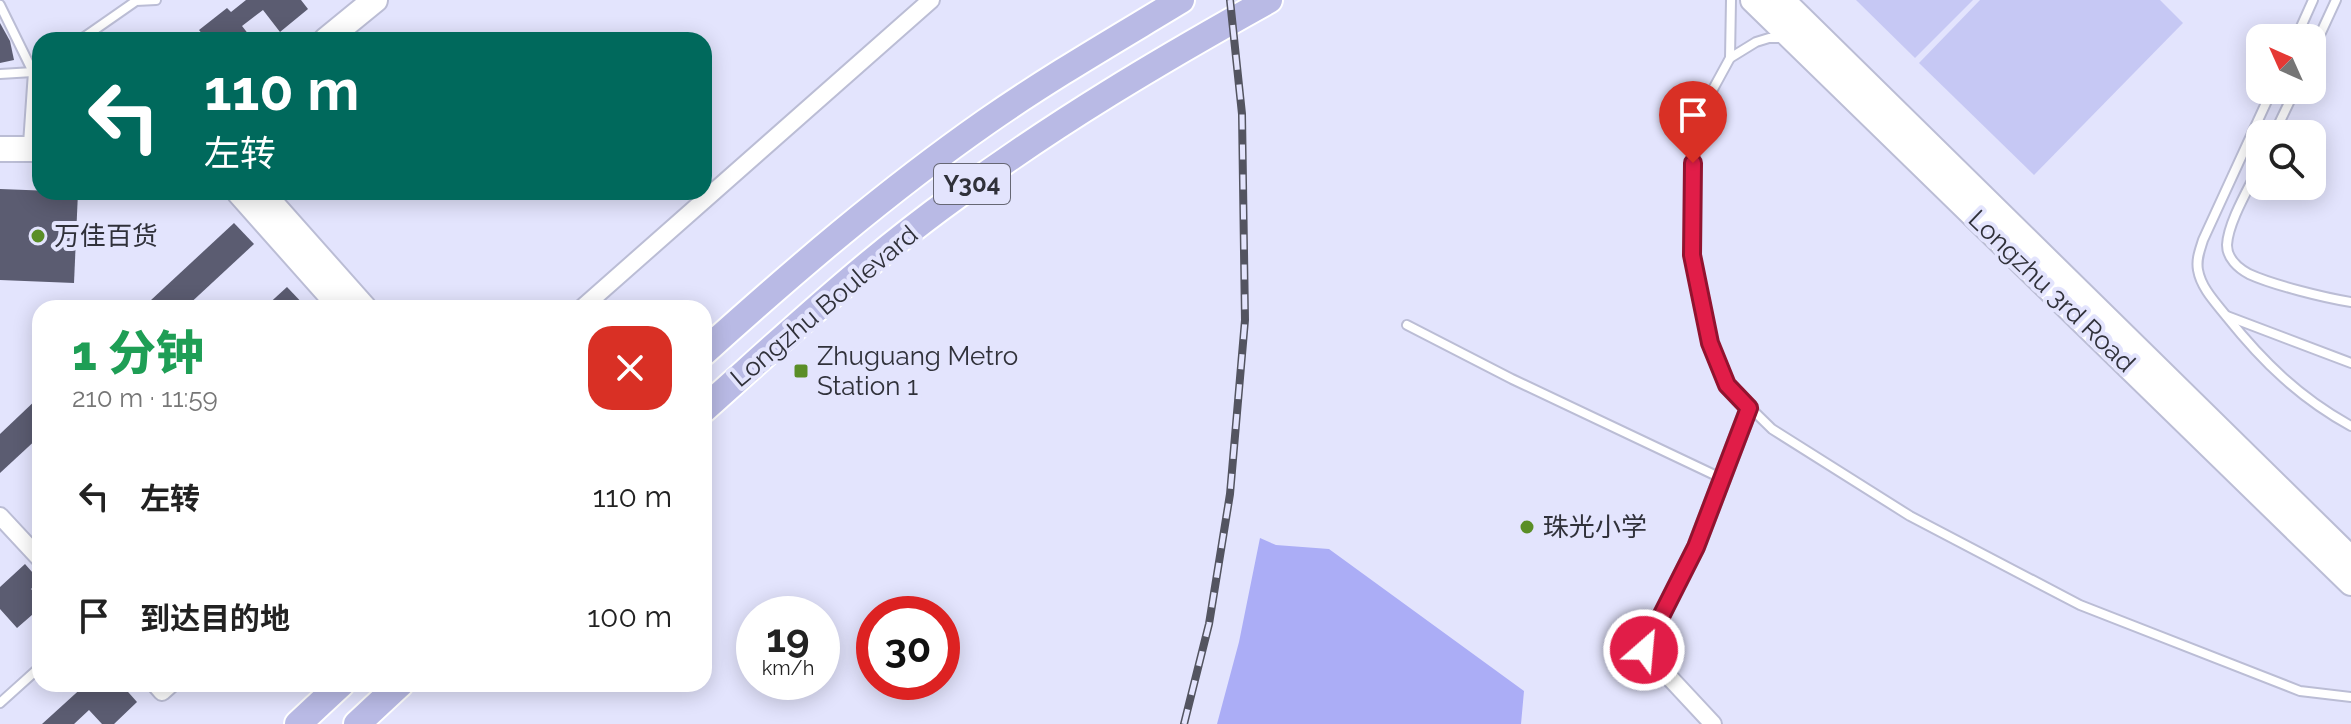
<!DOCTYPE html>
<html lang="zh">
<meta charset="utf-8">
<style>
:root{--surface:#fff;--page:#f2f2f2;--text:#222;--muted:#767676}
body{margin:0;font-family:Raleway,"Noto Sans SC",sans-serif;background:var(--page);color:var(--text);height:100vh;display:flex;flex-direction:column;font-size:30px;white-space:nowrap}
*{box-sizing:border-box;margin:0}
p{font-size:26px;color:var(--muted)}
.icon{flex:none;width:44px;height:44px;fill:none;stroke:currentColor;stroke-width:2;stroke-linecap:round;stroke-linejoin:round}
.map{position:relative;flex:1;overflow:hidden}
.drawer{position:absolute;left:32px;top:300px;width:680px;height:392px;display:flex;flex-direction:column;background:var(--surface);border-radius:24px;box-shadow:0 4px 20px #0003}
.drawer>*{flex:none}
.guide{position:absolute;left:32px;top:32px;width:680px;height:168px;border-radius:24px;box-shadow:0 4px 20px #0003;background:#00695c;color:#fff;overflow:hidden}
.needle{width:52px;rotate:315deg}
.buttons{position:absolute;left:2246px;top:24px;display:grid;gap:16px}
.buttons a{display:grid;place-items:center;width:80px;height:80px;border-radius:16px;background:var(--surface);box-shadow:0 4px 20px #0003;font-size:40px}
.speed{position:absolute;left:736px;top:596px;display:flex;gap:16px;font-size:40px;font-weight:700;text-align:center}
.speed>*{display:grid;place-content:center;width:104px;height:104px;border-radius:50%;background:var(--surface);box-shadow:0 4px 20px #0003;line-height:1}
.speed small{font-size:20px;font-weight:400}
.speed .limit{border:12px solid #d22;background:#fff;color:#111}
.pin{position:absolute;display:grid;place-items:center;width:68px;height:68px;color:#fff;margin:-82px -34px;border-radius:50% 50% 50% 0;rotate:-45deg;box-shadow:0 0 8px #0007}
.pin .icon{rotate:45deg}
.me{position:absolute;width:88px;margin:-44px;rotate:27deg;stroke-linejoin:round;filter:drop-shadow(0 0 6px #0008)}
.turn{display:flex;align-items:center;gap:28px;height:168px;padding:0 40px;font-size:36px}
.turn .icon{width:104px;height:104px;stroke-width:2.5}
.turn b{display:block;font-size:56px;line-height:68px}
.round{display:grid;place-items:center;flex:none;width:84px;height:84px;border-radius:24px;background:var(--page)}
.head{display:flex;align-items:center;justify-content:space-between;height:136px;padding:0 40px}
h1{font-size:48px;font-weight:800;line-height:60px;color:#1e9e55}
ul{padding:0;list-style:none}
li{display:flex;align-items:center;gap:24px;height:120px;padding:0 40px}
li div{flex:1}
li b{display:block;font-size:30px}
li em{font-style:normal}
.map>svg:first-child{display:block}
</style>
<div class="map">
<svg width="2351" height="724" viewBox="0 0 2351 724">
<rect width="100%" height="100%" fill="#e3e4fd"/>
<g fill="#c6c8f4">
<polygon points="1856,0 1973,0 1915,58"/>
<polygon points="1980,0 2160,0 2183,23 2034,175 1919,63"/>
</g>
<polygon fill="#abadf6" points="1260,538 1276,545 1329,549 1524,691 1521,724 1217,724 1239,642"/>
<g fill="#5b5c71">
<polygon points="246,0 301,0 308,9 280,32 263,10 242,26 253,40 207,40 199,30 227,8 231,12"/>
<polygon points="0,23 10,41 14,60 0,63"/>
<polygon points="0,189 78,192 74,283 0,280"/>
<polygon points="234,223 254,244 185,308 157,308 150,301"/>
<polygon points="287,287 307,308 264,308"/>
<polygon points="40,396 40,436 0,473 0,434"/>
<polygon points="25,564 40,581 31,589 40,598 40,608 17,628 0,609 0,587"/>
<polygon points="86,684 121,684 137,702 114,724 102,724 89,710 74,724 42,724"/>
</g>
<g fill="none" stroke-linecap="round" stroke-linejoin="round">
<defs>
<g id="lane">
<polyline points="0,5 33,72 28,144"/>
<polyline points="1783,38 1769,38 1756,42 1730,58 1712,91 1700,127 1693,163 1692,255 1710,343 1727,385 1772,429 1910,516 2080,605 2300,691 2351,697"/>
<polyline points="2296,38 2313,0"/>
<polyline points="80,40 136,1 156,0"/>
<polyline points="2312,52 2336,0"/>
<polyline points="1730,58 1731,0"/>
<polyline points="0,74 33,72 40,68"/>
<path d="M2272,90L2203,240C2200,250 2196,259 2198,270C2201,288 2216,303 2227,317C2263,362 2300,398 2351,426"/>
<polyline points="2274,134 2295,90"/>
<path d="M2260,165C2250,186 2228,222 2227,245C2227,258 2238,268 2249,274C2273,285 2325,298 2351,302"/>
<polyline points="2227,316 2351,363"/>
<polyline points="1407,325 1512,379 1721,478"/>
<polyline points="0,703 40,667"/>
</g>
<g id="street">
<polyline points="582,308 931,0"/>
<polyline points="0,516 40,559"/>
<polyline points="155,684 162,692 171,684"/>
<polyline points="1713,724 1644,650 1696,547 1749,408"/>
</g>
<g id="secondary">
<polyline points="1753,0 2351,583"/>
<polyline points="1782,0 2351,559"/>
<polyline points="326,40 375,0"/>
<polyline points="0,149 40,149"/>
<polyline points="239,192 342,308"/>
<polyline points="261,192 364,308"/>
</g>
<g id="primary">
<path d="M704,352C794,271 886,192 986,122C1049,78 1115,40 1181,0"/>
<path d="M704,409C786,336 866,261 955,197C1055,123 1161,60 1269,0"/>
<polyline points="298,724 341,684"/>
<polyline points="357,724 400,684"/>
</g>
</defs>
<use href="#lane" stroke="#bbbdd5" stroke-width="12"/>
<use href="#street" stroke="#bbbdd5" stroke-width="20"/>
<use href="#secondary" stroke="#bbbdd5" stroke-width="28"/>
<use href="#primary" stroke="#fff" stroke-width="30"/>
<use href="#lane" stroke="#fff" stroke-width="8"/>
<use href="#street" stroke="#fff" stroke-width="16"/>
<use href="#secondary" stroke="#fff" stroke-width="24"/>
<use href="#primary" stroke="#b9bae5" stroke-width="26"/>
<defs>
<polyline id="rail" points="1184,724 1209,624 1230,494 1245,320 1242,114 1230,0"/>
</defs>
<use href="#rail" stroke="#535460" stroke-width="8"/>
<use href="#rail" stroke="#e3e4fd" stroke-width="5" stroke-dasharray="15" stroke-linecap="butt"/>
</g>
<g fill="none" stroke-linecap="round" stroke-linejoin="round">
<defs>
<polyline id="route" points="1644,650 1696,547 1749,408 1727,385 1710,343 1692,255 1693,163"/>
</defs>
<use href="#route" stroke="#92132f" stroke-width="20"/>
<use href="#route" stroke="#e11d48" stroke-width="14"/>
</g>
<g fill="#5a8e27" stroke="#e3e4fd" stroke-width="3">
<circle cx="38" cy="236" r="8"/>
<rect x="793" y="363" width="16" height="16" rx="4"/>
<circle cx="1527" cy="527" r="8"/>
</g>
<g text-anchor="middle" stroke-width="8" stroke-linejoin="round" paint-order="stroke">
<rect fill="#e3e4fd" stroke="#666774" stroke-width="2" x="934" y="164" width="76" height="40" rx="6"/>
<g font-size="24" font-weight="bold" fill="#30313a">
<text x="972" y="192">Y304</text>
</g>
<g font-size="26" fill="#30313a" stroke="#e3e4fd" text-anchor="start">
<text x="54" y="245">万佳百货</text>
<text x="817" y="365">Zhuguang Metro<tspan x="817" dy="30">Station 1</tspan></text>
<text x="1543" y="536">珠光小学</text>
</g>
<g font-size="26" fill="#30313a" stroke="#e3e4fd">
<text transform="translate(2052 291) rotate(44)" y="9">Longzhu 3rd Road</text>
<text transform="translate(824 306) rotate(-40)" y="9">Longzhu Boulevard</text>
</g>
</g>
</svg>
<div class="buttons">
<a><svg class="needle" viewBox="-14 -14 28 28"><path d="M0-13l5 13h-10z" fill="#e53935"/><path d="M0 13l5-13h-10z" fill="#767676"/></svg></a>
<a><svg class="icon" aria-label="search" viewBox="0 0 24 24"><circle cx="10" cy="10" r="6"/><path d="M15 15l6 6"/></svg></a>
</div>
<div class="speed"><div>19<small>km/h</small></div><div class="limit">30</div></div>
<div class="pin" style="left:1693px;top:163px;background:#d93025"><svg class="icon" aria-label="arrive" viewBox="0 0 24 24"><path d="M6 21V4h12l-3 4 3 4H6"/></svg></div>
<svg class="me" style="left:1644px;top:650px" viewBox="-20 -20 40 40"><circle r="17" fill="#e11d48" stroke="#fff" stroke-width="3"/><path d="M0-11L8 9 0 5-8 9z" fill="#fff"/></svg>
<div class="guide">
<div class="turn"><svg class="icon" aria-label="left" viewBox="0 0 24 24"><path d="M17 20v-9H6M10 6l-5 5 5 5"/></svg><div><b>110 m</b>左转</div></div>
</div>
<section class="drawer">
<div class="head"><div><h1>1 分钟</h1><p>210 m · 11:59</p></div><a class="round" style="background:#d93025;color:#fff"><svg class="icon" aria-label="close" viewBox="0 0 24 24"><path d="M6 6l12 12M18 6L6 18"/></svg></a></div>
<ul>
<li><svg class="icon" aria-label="left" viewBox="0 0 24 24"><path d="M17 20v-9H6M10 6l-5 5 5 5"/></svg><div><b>左转</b></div><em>110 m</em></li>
<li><svg class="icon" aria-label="arrive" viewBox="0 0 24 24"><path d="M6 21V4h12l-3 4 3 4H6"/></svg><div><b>到达目的地</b></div><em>100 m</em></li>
</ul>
</section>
</div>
